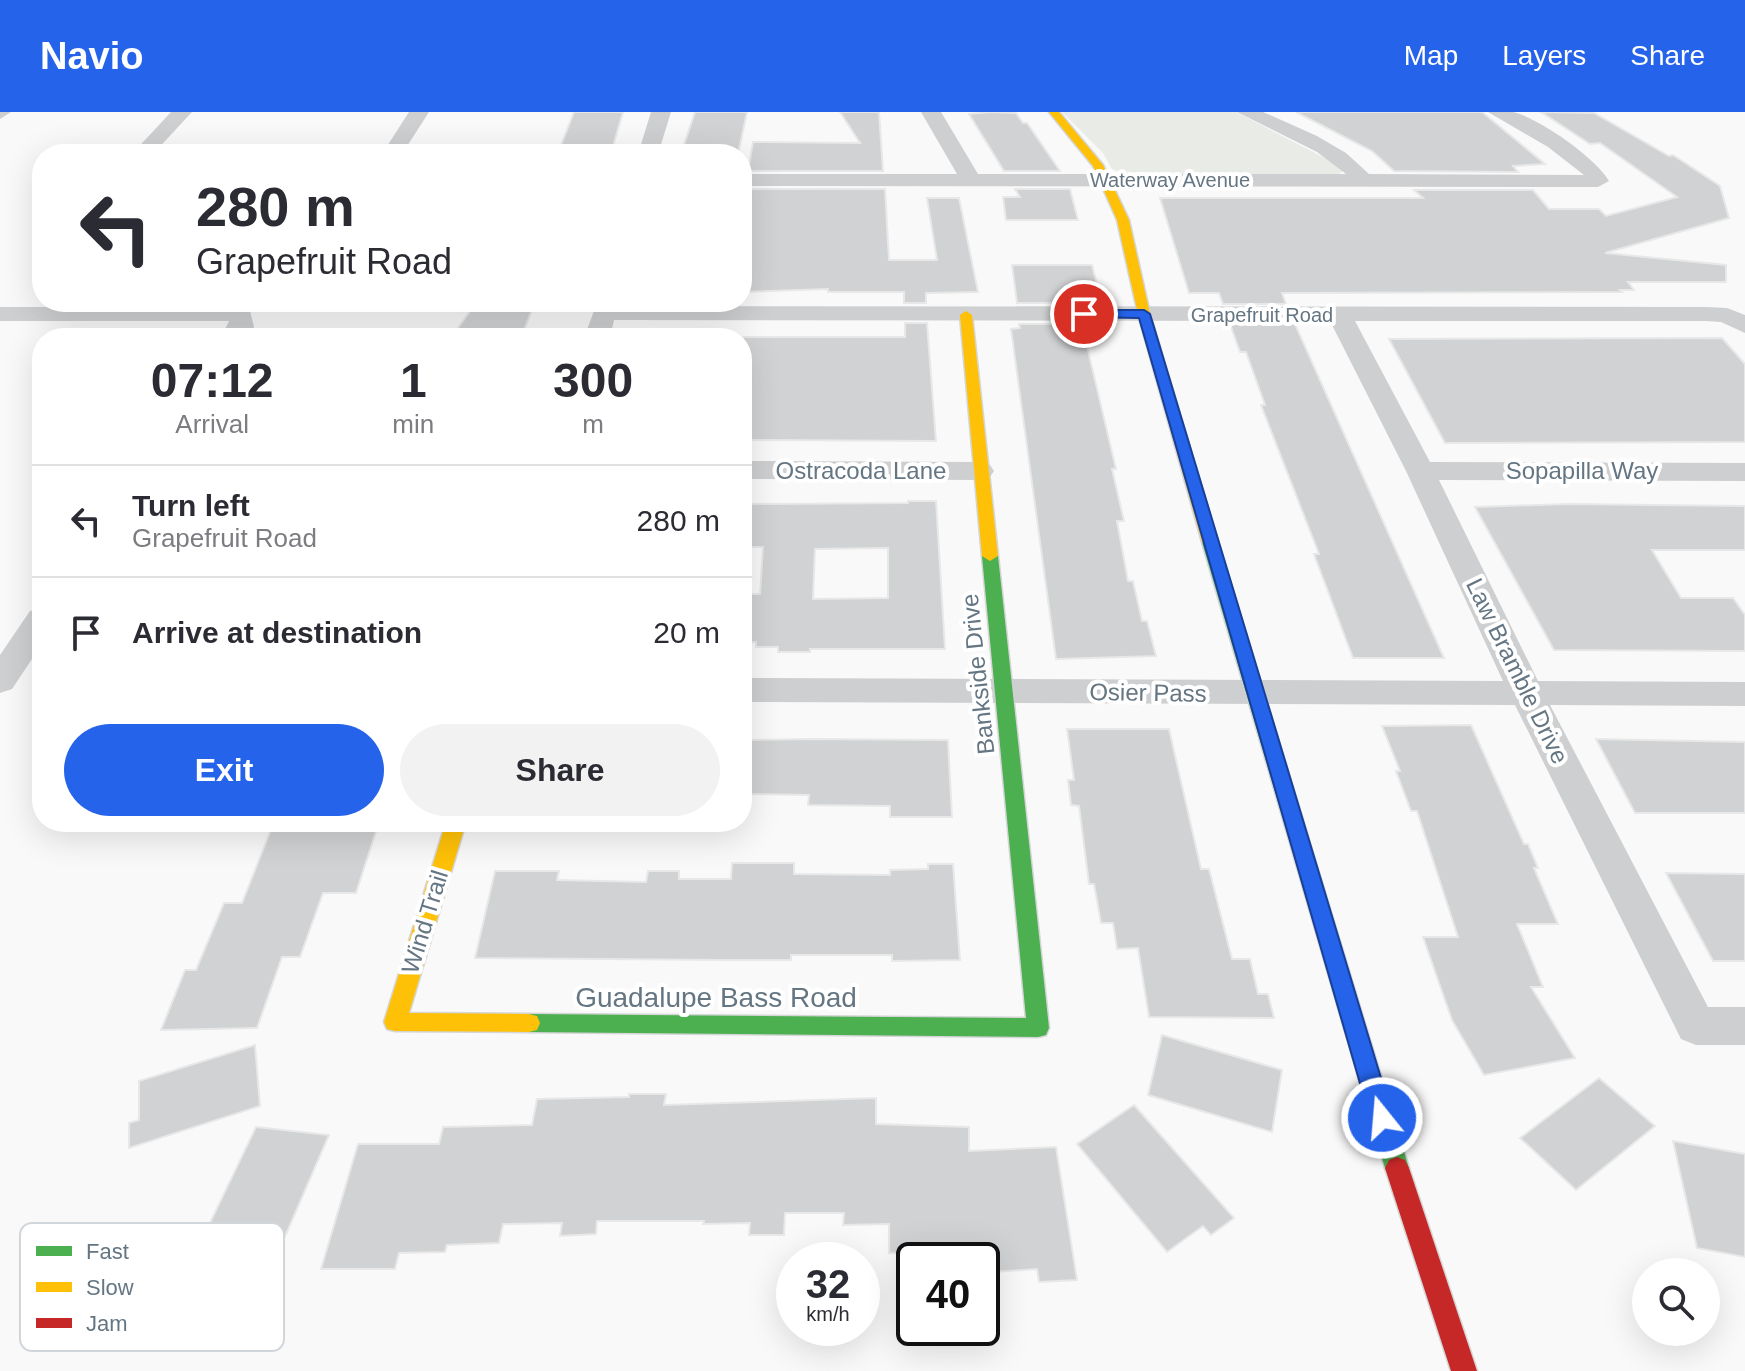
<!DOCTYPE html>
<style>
:root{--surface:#fff;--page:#f2f2f3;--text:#2b2b33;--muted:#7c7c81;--line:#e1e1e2;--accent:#2563eb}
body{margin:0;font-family:Helvetica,sans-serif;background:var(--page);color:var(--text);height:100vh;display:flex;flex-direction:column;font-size:30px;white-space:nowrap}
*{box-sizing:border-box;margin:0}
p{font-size:26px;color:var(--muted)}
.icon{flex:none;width:44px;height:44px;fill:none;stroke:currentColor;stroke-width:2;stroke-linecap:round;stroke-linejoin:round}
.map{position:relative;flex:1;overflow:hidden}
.side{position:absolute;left:32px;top:216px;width:720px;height:504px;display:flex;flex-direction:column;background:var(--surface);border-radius:32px;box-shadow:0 8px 32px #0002}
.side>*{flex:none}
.guide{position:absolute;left:32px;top:32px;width:720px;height:168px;border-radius:32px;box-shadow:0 8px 32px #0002;background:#fff;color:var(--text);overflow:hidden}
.tools{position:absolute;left:1632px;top:1146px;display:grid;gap:16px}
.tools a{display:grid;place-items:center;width:88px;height:88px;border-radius:50%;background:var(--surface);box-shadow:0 8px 32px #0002;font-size:40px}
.speed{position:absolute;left:776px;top:1130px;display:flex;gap:16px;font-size:40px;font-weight:700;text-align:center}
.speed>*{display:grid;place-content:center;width:104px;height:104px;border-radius:50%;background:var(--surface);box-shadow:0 8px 32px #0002;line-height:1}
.speed small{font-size:20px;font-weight:400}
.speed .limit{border:4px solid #111;border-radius:12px;background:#fff;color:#111}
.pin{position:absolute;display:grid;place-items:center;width:68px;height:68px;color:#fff;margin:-34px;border:4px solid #fff;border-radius:50%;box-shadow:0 2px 8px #0007}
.me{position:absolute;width:88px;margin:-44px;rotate:343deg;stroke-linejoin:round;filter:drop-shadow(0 0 6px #0008)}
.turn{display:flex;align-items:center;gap:28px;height:168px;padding:0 32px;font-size:36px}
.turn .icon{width:104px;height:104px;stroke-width:2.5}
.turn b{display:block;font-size:56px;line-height:68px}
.eta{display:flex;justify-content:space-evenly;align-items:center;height:136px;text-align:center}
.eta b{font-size:48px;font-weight:700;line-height:56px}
.button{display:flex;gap:16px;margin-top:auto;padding:16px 32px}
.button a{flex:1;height:92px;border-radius:48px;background:var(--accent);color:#fff;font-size:32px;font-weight:700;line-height:92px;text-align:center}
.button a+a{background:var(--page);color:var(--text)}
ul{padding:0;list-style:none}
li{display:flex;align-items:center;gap:24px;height:112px;padding:0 32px;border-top:2px solid var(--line)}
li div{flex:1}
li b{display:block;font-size:30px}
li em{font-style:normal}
header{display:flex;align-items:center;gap:48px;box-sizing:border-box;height:112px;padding:0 40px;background:var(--accent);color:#fff}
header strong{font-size:38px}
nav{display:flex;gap:44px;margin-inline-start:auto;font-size:28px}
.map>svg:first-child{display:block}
</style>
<header>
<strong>Navio</strong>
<nav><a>Map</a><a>Layers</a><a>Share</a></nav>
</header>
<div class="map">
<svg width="1745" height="1259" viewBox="0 0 1745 1259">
<rect width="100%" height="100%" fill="#f9f9f9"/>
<polygon fill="#e8ebe6" points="1062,0 1236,0 1342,55 1342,60 1336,63 1129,64 1112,57 1103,41"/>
<g fill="#d0d2d3" stroke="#e8e8e8" stroke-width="2" fill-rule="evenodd">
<polygon points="574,0 623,0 611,41 558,41"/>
<polygon points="695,0 747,0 738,42 681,42"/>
<polygon points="840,0 879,0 883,59 748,59 753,30 860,31"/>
<polygon points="990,0 1016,1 1023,11 1027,11 1060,59 1004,59 969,2"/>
<polygon points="1296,0 1482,0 1545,52 1513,54 1518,60 1394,59 1372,39"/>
<polygon points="1541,0 1594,1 1669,44 1673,43 1720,74 1729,106 1605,141 1726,153 1726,170 1628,170 1634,178 1620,178 1622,180 1282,181 1286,192 1223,192 1219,181 1189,181 1160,86 1423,86 1414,78 1533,78 1549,97 1599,97 1606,104 1677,85 1600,31 1590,32"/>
<polygon points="745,77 885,77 889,148 937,148 927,86 959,86 978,180 926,181 926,191 904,191 904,180 828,180 828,177 742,180 746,110 742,110 742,98"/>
<polygon points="1015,77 1070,77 1078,108 1006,108 1003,85 1020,85"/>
<polygon points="1012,153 1092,153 1099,180 1083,180 1085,191 1017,191"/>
<polygon points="483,190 535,190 521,226 451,226 473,195 479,196"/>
<polygon points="905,211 927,211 936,329 742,328 742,225 905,225"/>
<polygon points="1019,212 1089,212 1092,230 1086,230 1116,357 1112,357 1124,409 1117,409 1128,469 1133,469 1142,509 1147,509 1156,544 1056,547 1011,217 1020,216"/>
<polygon points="1230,212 1295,212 1444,546 1353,546 1314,442 1319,442 1261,293 1265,293 1246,240 1240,240"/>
<polygon points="1722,226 1745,252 1745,330 1445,331 1389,227"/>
<path d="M908,389H936L945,537H810V540H778V535H756V530L742,531V482H760L763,435H742V392L908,391ZM888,436V486L813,487L815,437Z"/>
<polygon points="1568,392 1745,394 1745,438 1652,438 1681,486 1733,486 1745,503 1745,539 1554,538 1475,395"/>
<polygon points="1471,613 1524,732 1528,732 1538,756 1534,756 1558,812 1517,812 1543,875 1531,875 1575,946 1484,963 1452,908 1423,825 1458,825 1417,699 1411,699 1396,659 1400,659 1382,614"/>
<polygon points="1067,617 1169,617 1201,757 1209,757 1232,847 1250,847 1258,882 1268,882 1274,906 1149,905 1138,836 1117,837 1113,811 1101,811 1094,772 1089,772 1079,694 1071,693 1068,668 1074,668"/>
<polygon points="813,627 948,628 952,705 890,705 890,694 808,693 809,683 742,682 742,628"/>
<polygon points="1596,627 1745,630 1745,701 1635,701"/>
<polygon points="274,710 379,710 356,781 323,781 300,845 282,845 257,916 161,918 185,858 196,858 224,791 242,791"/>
<polygon points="732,751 794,751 794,762 890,763 890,758 928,757 928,752 953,752 960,848 892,849 892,843 791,843 791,848 724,848 475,846 495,759 559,759 557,768 646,770 648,759 679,759 679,767 731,767"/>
<polygon points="1666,761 1745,762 1745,849 1713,849"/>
<polygon points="1162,923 1282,958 1272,1020 1148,983"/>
<polygon points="255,933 260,994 129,1036 129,1011 139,1008 139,969"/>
<polygon points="1599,966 1655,1014 1576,1078 1520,1026"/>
<polygon points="629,982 666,982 664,993 876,986 876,1012 969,1015 969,1039 1056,1035 1077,1168 1039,1170 1037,1157 993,1160 992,1148 940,1148 940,1142 889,1141 889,1112 843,1113 844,1101 785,1101 784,1123 749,1123 750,1111 703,1112 704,1109 597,1109 596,1122 560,1124 562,1111 503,1112 499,1131 447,1133 445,1140 399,1141 395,1157 321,1157 358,1032 439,1032 443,1015 532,1013 537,987 629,985"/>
<polygon points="1134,993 1234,1106 1211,1123 1203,1114 1167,1140 1077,1032"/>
<polygon points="256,1015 329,1023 274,1150 196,1140"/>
<polygon points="1673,1029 1745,1042 1745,1145 1697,1136"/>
</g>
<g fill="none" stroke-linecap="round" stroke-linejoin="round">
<defs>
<g id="fast">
<polygon points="1210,425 1218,430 1409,1056 1405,1064 1397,1067 1389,1064 1385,1056 1202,430"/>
<polygon points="990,439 998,444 1049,916 1046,923 1038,925 529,920 521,918 518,911 521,904 529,902 1026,906 982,444"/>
</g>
<g id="slow">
<polygon points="1049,0 1059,0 1103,53 1129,108 1150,202 1218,430 1215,433 1205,433 1202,430 1138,202 1117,108 1093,54"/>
<polygon points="966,199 972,203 998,444 990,449 982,444 960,203"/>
<polygon points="446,710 466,710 409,901 529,902 537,904 540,911 537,918 529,920 395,919 387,917 384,910"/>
</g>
<polygon id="jam" points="1397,1045 1405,1048 1409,1056 1477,1259 1451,1259 1385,1056 1389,1048"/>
</defs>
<use href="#fast" stroke="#d5d6d7" stroke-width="3"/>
<use href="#slow" stroke="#d5d6d7" stroke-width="3"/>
<use href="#jam" stroke="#d5d6d7" stroke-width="3"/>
<g fill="#cecfd0" fill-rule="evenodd">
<polygon points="0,0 11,0 0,7"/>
<polygon points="171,0 192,0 153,42 132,42"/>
<polygon points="409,0 429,0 402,42 382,42"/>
<polygon points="651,0 671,0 658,42 638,42"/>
<path d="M921,0H941L978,62H1346L1317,40L1237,0H1263L1317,24L1346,41L1369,62L1584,63L1548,35L1488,0C1496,0 1506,0 1513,0C1539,6 1596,46 1609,69L1598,75L742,74V62H957Z"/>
<polygon points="604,194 1706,195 1727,196 1745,203 1745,221 1721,210 1706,209 1355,209 1430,350 1745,351 1745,369 1439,368 1538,569 1745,570 1745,594 1550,593 1708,895 1745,895 1745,933 1696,933 1681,927 1515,593 742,590 742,566 1503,569 1406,359 1330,209 614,208 610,226 584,226 595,196"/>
<polygon points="0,195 228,195 250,199 254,215 247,226 221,226 229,209 0,209"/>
<polygon points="742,349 980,350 990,353 994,359 990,365 980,368 742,367"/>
<polygon points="42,496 42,532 12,577 0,581 0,543 30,499"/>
</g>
<use href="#fast" fill="#4caf50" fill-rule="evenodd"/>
<use href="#slow" fill="#ffc107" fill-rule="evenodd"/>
<use href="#jam" fill="#c62828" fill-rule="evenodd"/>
</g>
<polygon fill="#2563eb" stroke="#184099" stroke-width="2" points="1084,198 1144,198 1150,202 1393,1006 1390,1014 1382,1017 1374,1014 1370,1006 1139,206 1080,205 1080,200"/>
<g text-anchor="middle" stroke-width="8" stroke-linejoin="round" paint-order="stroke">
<g font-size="20" fill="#657683" stroke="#fff">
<text x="1170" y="75">Waterway Avenue</text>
<text x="1262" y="210">Grapefruit Road</text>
</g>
<g font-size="24" fill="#657683" stroke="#fff">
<text x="861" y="367">Ostracoda Lane</text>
<text x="1582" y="367">Sopapilla Way</text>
<text transform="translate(1517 559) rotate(64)" y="8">Law Bramble Drive</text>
<text transform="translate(978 562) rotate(-96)" y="8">Bankside Drive</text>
<text transform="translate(1148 581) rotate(1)" y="8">Osier Pass</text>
<text transform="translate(425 810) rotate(-73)" y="8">Wind Trail</text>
</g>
<g font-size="28" fill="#657683" stroke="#fff">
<text x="716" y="895">Guadalupe Bass Road</text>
</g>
</g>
<rect x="20" y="1111" width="264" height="128" rx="12" fill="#fff" stroke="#d1d6da" stroke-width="2"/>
<rect x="36" y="1134" width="36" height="10" fill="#4caf50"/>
<rect x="36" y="1170" width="36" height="10" fill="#ffc107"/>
<rect x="36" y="1206" width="36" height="10" fill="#c62828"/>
<g font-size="22" fill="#657683">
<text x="86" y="1147">Fast</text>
<text x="86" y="1183">Slow</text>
<text x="86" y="1219">Jam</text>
</g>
</svg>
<div class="tools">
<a><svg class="icon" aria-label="search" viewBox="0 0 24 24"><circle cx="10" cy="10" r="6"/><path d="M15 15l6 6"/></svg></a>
</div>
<div class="speed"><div>32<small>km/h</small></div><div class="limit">40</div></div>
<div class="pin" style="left:1084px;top:202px;background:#d93025"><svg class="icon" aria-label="arrive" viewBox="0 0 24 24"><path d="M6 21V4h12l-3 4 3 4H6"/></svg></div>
<svg class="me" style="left:1382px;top:1006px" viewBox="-20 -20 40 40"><circle r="17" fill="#2563eb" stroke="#fff" stroke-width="3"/><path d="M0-11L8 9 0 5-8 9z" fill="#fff"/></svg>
<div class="guide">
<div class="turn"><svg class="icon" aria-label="left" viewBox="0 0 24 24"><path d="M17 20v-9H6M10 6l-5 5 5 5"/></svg><div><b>280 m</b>Grapefruit Road</div></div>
</div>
<section class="side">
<div class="eta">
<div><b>07:12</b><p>Arrival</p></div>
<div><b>1</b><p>min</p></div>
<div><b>300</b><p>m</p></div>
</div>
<ul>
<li><svg class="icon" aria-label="left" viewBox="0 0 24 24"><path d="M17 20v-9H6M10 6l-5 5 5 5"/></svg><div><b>Turn left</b><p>Grapefruit Road</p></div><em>280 m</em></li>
<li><svg class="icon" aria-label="arrive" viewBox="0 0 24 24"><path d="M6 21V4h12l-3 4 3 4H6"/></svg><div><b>Arrive at destination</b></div><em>20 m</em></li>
</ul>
<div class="button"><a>Exit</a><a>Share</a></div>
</section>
</div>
